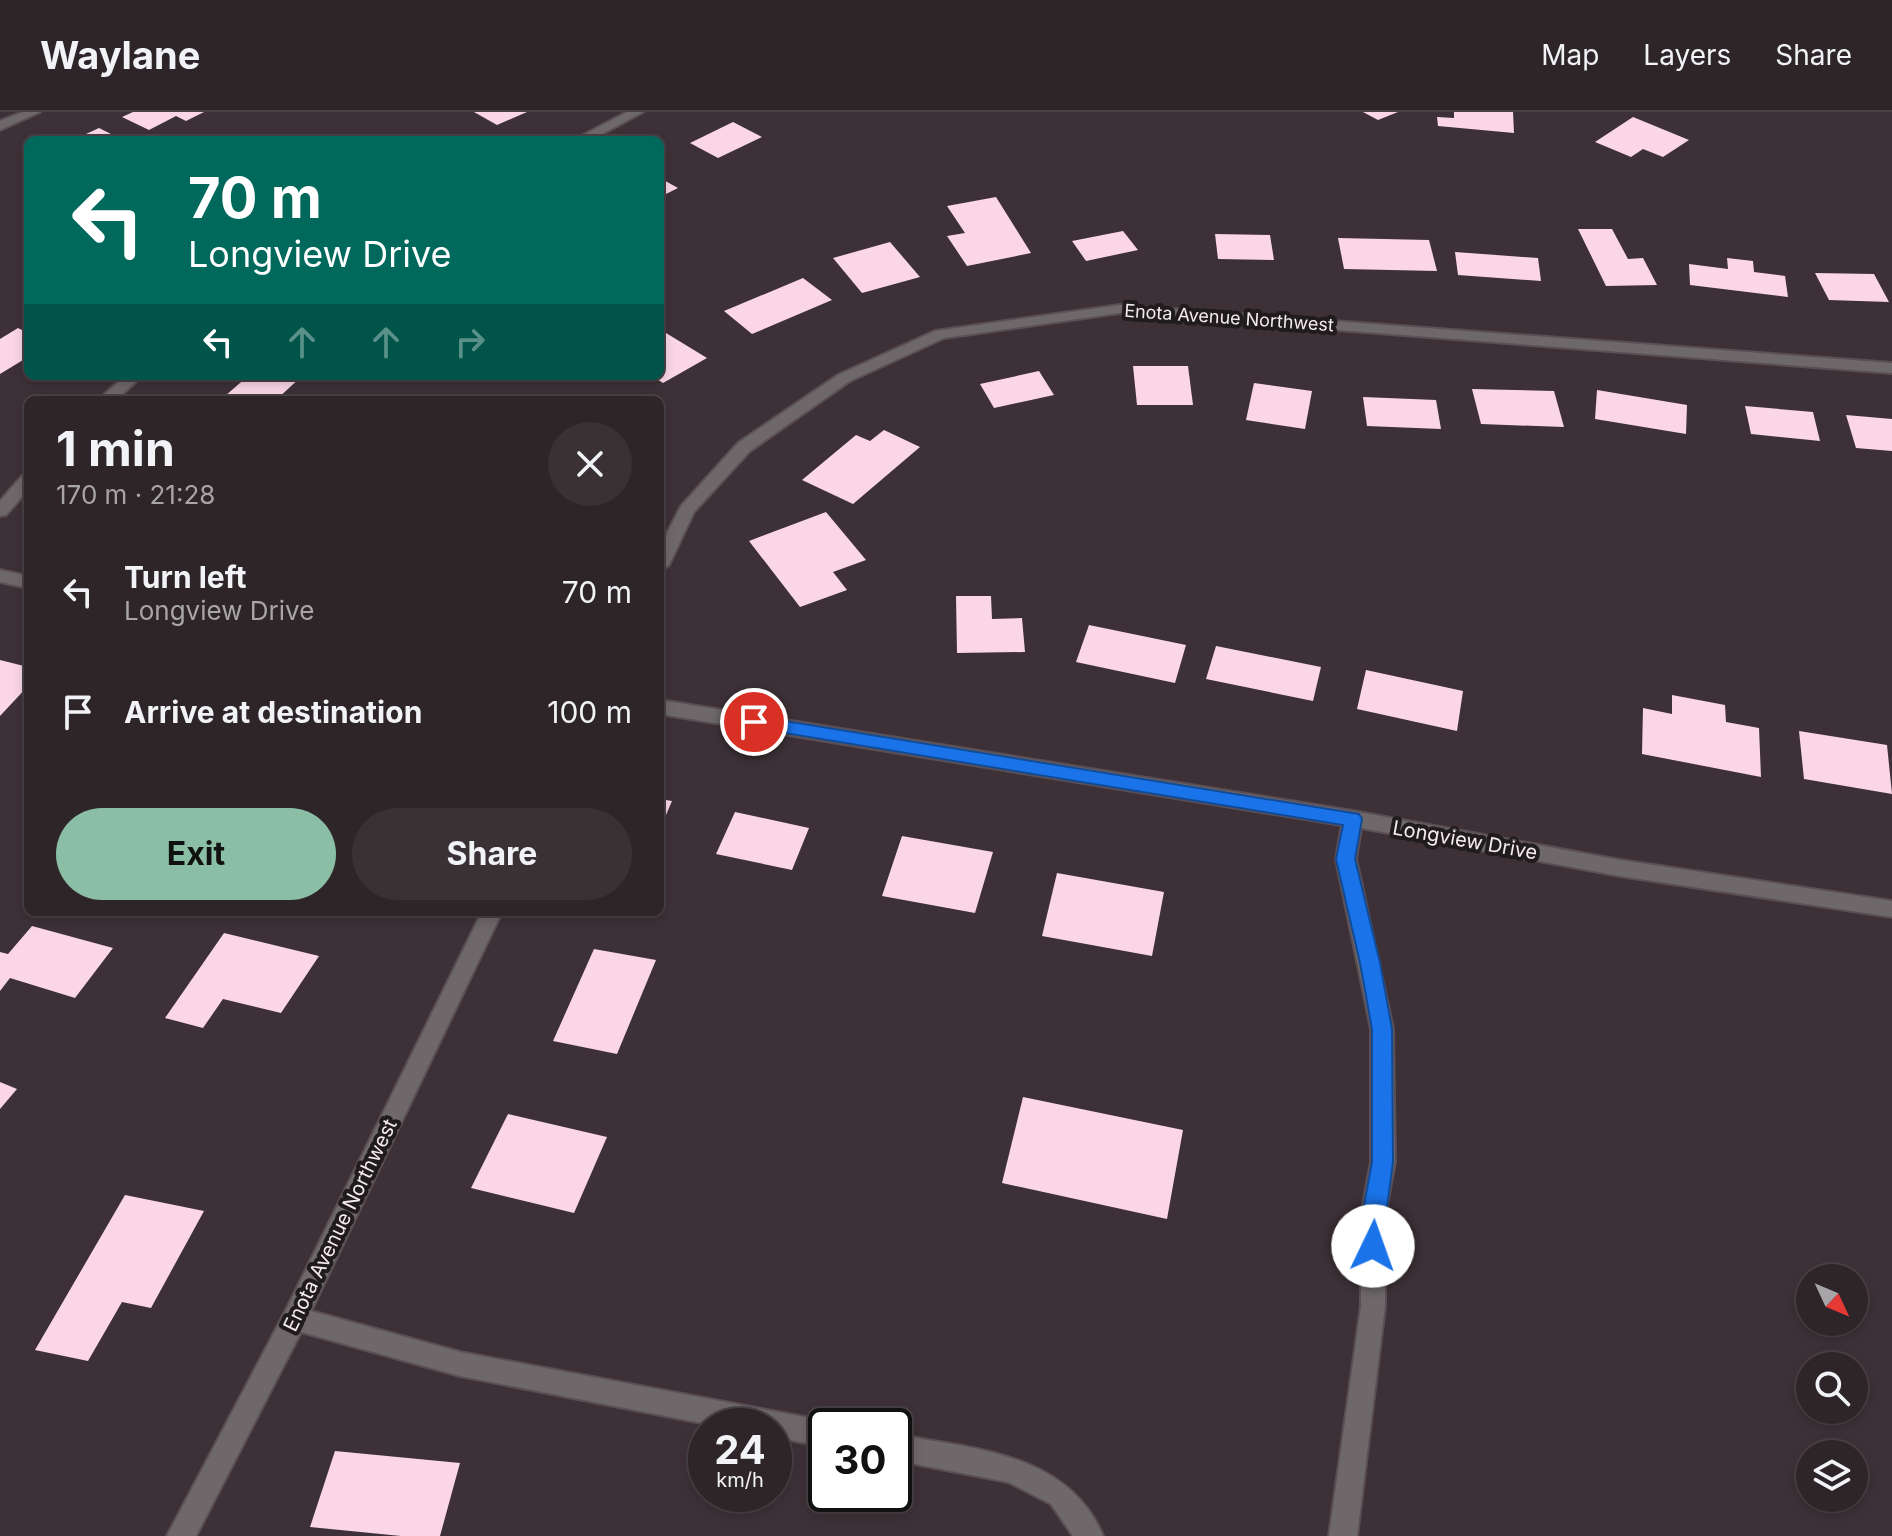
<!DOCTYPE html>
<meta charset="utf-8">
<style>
:root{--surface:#2e2529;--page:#3a3135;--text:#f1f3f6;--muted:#a7a5a8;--line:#494246;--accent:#8abfa5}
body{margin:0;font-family:Inter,sans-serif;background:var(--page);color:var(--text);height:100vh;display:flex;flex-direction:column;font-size:30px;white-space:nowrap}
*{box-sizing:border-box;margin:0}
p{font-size:26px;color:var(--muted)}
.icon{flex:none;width:44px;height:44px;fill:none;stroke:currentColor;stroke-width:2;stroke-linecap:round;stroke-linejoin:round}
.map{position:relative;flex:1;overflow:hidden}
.panel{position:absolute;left:24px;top:284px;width:640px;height:520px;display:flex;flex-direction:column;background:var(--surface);border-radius:12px;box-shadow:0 4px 12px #0003,0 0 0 2px var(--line)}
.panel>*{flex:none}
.top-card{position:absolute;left:24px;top:24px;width:640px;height:244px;border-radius:12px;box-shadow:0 4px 12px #0003,0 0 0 2px var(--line);background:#00695c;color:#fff;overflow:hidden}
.needle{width:52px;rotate:134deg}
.buttons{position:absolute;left:1796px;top:1152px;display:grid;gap:16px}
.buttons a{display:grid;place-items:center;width:72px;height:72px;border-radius:50%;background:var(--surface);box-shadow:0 4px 12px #0003,0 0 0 2px var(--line);font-size:40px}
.speed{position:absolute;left:688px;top:1296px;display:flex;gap:16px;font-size:40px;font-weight:700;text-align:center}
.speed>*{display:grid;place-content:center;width:104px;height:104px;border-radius:50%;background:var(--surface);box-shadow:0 4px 12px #0003,0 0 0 2px var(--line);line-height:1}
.speed small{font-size:20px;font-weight:400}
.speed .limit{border:4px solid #111;border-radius:12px;background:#fff;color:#111}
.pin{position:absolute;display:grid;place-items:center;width:68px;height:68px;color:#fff;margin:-34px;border:4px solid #fff;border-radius:50%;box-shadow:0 2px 8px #0007}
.me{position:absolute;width:88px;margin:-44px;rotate:3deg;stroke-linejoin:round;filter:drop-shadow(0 0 6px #0008)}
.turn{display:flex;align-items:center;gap:28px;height:168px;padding:0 32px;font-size:36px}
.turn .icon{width:104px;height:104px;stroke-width:2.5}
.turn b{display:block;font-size:56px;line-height:68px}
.lanes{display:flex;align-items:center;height:76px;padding:0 32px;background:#0003;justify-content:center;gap:40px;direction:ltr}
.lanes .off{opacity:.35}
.round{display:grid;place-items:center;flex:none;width:84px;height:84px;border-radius:42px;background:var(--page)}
.headline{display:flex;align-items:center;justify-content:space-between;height:136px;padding:0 32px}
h1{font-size:48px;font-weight:700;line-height:60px}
.primary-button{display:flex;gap:16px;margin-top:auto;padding:16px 32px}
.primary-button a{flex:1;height:92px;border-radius:48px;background:var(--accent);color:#111;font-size:32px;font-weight:700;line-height:92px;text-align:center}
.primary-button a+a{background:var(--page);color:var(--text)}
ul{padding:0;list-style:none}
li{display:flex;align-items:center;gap:24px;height:120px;padding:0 32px}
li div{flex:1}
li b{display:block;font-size:30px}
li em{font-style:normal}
header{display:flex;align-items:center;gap:48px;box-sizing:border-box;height:112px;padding:0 40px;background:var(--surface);border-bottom:2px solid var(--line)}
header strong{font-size:38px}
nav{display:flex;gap:44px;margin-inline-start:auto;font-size:28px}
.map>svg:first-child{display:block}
</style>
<header>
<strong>Waylane</strong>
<nav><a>Map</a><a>Layers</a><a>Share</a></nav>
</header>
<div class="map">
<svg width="1892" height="1424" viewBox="0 0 1892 1424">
<rect width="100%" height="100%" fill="#3d3137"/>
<g fill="#fad6e7">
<polygon points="133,0 204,0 186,9 176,4 149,18 122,5"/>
<polygon points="474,0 527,0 497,13"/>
<polygon points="1363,0 1398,0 1378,8"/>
<polygon points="1454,0 1513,0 1514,21 1438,14 1437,5 1454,6"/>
<polygon points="1633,5 1689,28 1663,45 1643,37 1631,45 1595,30"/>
<polygon points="733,10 762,25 718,46 690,31"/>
<polygon points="99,16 123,28 73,28"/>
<polygon points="660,66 678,76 660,85"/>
<polygon points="996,85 1031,141 967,154 947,124 965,121 947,94"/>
<polygon points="1578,117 1612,117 1628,147 1643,146 1657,173 1606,174"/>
<polygon points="1123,119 1138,138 1086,149 1072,129"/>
<polygon points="1215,122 1270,123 1274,148 1218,147"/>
<polygon points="1338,126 1429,128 1437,159 1344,157"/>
<polygon points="890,130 920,165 862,181 833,146"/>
<polygon points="1455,140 1538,146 1541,169 1458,163"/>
<polygon points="1727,146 1753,149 1754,160 1785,164 1788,185 1690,173 1689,152 1728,157"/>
<polygon points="1815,161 1874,162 1889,190 1829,188"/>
<polygon points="803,166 832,188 752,222 724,199"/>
<polygon points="18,216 28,221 28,245 0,262 0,227"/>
<polygon points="666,221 707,246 663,271 652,264 660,264 660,224"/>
<polygon points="1133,254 1188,254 1193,293 1137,293"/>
<polygon points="1039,259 1054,283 994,296 980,272"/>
<polygon points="248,264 302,264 276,288 238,288 225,284"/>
<polygon points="1254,271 1312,279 1305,317 1246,308"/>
<polygon points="1472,277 1554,279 1564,315 1481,312"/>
<polygon points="1597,278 1687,293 1686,322 1595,307"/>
<polygon points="1363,285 1436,288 1441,317 1367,314"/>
<polygon points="1745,294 1813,300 1820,329 1751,322"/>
<polygon points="1846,303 1892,307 1892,339 1856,336"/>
<polygon points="884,318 920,335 853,392 802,368 856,323 870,329"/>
<polygon points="826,400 866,448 833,460 847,478 800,495 749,429"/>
<polygon points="956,484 991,484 992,507 1022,506 1025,540 957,541"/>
<polygon points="1089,513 1186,533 1175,571 1076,550"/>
<polygon points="1216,534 1321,555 1313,589 1206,567"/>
<polygon points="0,548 28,555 28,574 0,604"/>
<polygon points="1366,558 1463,579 1457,619 1357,597"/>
<polygon points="1672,583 1725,593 1726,610 1759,616 1761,665 1642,642 1643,596 1672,602"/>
<polygon points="1799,619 1887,633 1892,682 1804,667"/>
<polygon points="660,687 672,689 660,717"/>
<polygon points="735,700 809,716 792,758 716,742"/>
<polygon points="902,724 993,740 975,801 882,784"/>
<polygon points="1057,761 1164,780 1152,844 1042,824"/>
<polygon points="32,814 113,836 75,886 10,866 0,879 0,840 8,842"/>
<polygon points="224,821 319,844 281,901 223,887 203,916 165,906"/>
<polygon points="594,837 656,848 617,942 553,929"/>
<polygon points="0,970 17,977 0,997"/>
<polygon points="1023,985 1183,1018 1167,1107 1002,1071"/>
<polygon points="508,1002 607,1025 574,1101 471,1076"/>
<polygon points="125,1083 204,1099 151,1196 122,1190 88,1249 35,1238"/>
<polygon points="335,1339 460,1351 440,1424 401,1424 310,1415"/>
</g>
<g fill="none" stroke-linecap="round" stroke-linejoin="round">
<defs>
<g id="street">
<polygon points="23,0 40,0 0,18 0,9"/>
<polygon points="627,0 643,0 591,28 574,28"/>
<polygon points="1120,193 1892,251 1892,261 1120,201 944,226 850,269 750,339 694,400 669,453 660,459 660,435 681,394 738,331 838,263 935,219"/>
<polygon points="125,264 142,264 116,288 98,288"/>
<polygon points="28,363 28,378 6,403 0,404 0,389 22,364"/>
<polygon points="0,458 28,464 28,476 0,470"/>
<polygon points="660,588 1353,699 1620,748 1892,789 1892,805 1620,764 1361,716 1356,747 1393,917 1395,1050 1385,1104 1385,1194 1357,1424 1329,1424 1361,1194 1361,1104 1371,1050 1371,917 1336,747 1342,713 660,602"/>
<polygon points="482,800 502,800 311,1199 460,1240 826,1309 836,1314 826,1314 826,1335 774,1325 774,1314 717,1314 460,1264 301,1220 196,1424 167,1424 286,1198"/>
<path d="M894,1322C972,1337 1068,1340 1103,1424H1073L1051,1392L1008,1370L894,1348Z"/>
</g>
</defs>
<use href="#street" stroke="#5a4f54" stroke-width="4"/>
<use href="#street" fill="#6e686a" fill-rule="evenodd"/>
</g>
<polygon fill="#1a73e8" stroke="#114b97" stroke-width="2" points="754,604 1359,702 1362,707 1355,747 1380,851 1392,917 1393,1050 1381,1141 1373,1144 1365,1141 1362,1134 1362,1104 1372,1050 1372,917 1360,851 1336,747 1343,713 754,616 746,610"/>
<g text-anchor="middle" stroke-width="8" stroke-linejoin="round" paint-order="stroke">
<g font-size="18" fill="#f3ebee" stroke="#201b1d">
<text transform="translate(1229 206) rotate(4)" y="6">Enota Avenue Northwest</text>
</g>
<g font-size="20" fill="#f3ebee" stroke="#201b1d">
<text transform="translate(1465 728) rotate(10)" y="7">Longview Drive</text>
<text transform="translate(340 1113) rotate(-64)" y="7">Enota Avenue Northwest</text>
</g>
</g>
</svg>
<div class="buttons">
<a><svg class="needle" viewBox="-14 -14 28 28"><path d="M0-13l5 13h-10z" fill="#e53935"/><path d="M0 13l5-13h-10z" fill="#a7a5a8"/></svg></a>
<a><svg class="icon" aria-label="search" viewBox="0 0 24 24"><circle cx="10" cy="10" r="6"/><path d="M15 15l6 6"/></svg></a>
<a><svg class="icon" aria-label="layers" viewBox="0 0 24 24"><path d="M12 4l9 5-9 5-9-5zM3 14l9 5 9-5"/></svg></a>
</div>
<div class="speed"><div>24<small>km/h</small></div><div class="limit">30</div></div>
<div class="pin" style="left:754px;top:610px;background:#d93025"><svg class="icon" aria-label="arrive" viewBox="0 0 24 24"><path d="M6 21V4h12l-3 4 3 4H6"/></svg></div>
<svg class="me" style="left:1373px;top:1134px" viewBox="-20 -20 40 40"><circle r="19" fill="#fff"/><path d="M0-13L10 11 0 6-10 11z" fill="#1a73e8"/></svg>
<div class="top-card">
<div class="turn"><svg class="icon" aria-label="left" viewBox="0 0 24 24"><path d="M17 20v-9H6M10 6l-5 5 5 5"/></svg><div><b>70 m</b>Longview Drive</div></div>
<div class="lanes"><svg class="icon" aria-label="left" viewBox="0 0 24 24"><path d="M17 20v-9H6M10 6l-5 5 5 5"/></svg><svg class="icon off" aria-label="ahead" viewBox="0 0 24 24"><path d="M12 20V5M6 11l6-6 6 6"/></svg><svg class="icon off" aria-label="ahead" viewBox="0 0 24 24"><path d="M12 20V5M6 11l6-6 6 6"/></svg><svg class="icon off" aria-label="right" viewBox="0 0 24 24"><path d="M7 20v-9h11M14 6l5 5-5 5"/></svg></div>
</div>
<section class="panel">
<div class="headline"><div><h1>1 min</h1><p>170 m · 21:28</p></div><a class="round"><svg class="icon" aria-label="close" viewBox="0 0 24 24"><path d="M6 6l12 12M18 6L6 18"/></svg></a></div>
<ul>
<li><svg class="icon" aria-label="left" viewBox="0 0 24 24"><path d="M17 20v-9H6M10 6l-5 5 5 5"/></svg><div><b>Turn left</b><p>Longview Drive</p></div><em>70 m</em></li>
<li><svg class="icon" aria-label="arrive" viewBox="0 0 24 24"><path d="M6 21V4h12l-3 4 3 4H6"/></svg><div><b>Arrive at destination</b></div><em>100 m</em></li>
</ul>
<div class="primary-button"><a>Exit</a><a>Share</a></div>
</section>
</div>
